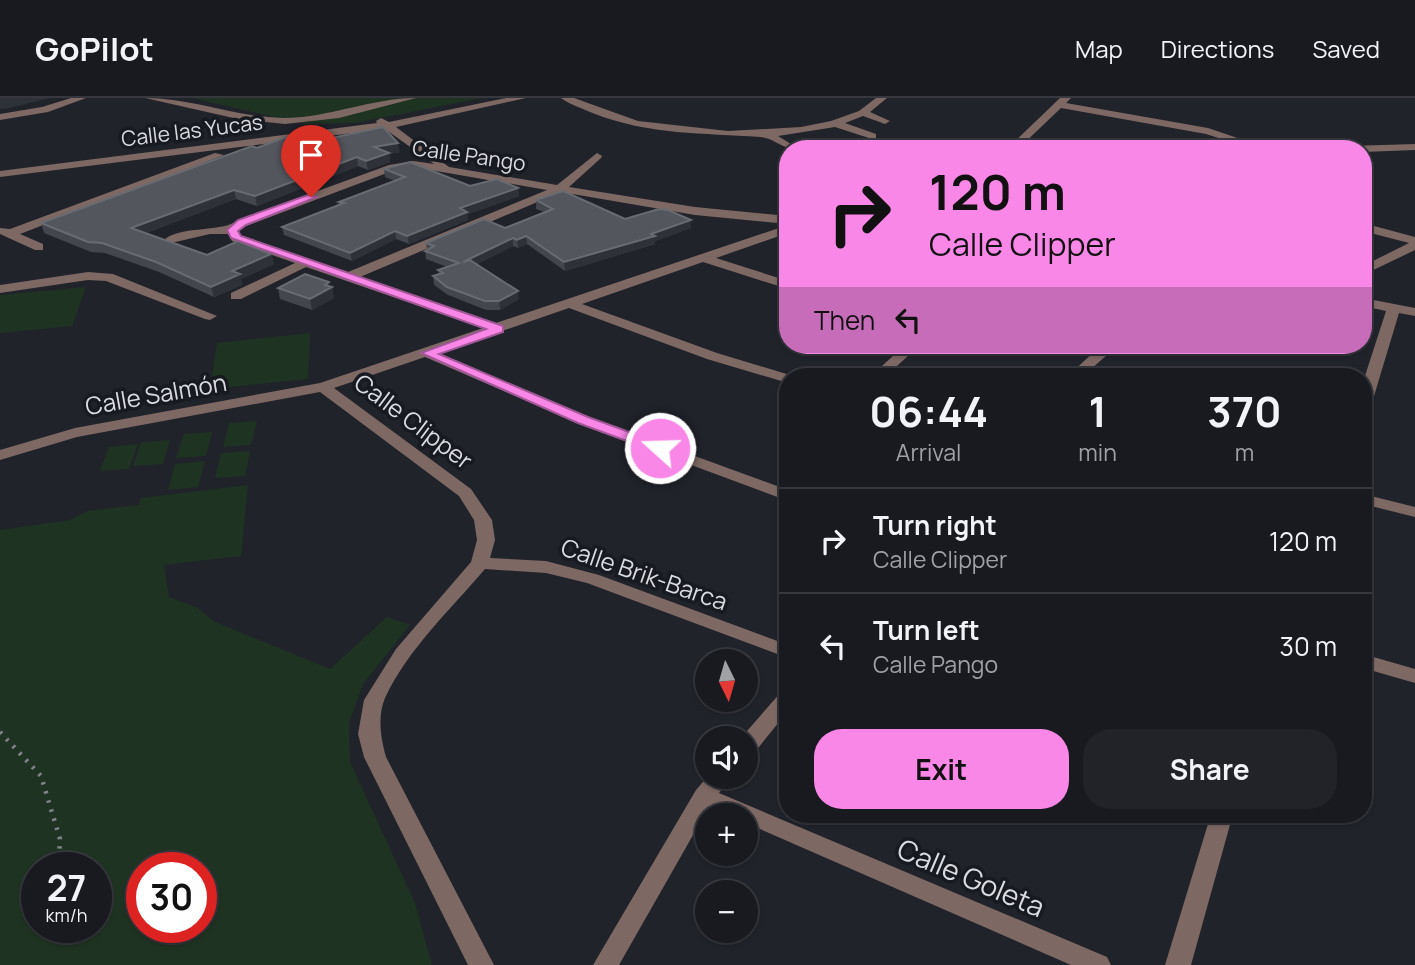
<!DOCTYPE html>
<meta charset="utf-8">
<style>
:root{--surface:#181a20;--page:#212329;--text:#f1f3f6;--muted:#9fa1a5;--line:#36383e;--accent:#f987e8}
body{margin:0;font-family:Manrope,sans-serif;background:var(--page);color:var(--text);height:100vh;display:flex;flex-direction:column;font-size:26px;white-space:nowrap}
*{box-sizing:border-box;margin:0}
p{font-size:23px;color:var(--muted)}
.icon{flex:none;width:38px;height:38px;fill:none;stroke:currentColor;stroke-width:2;stroke-linecap:round;stroke-linejoin:round}
.map{position:relative;flex:1;overflow:hidden}
.sheet{position:absolute;left:779px;top:270px;width:593px;height:455px;display:flex;flex-direction:column;background:var(--surface);border-radius:28px;box-shadow:0 2px 5px #0004,0 0 0 2px var(--line)}
.sheet>*{flex:none}
.banner{position:absolute;left:779px;top:42px;width:593px;height:214px;border-radius:28px;box-shadow:0 2px 5px #0004,0 0 0 2px var(--line);background:#f987e8;color:#111;overflow:hidden}
.needle{width:46px;rotate:175deg}
.buttons{position:absolute;left:695px;top:551px;display:grid;gap:14px}
.buttons a{display:grid;place-items:center;width:63px;height:63px;border-radius:50%;background:var(--surface);box-shadow:0 2px 5px #0004,0 0 0 2px var(--line);font-size:35px}
.speed{position:absolute;left:21px;top:754px;display:flex;gap:14px;font-size:35px;font-weight:700;text-align:center}
.speed>*{display:grid;place-content:center;width:91px;height:91px;border-radius:50%;background:var(--surface);box-shadow:0 2px 5px #0004,0 0 0 2px var(--line);line-height:1}
.speed small{font-size:18px;font-weight:400}
.speed .limit{border:10px solid #d22;background:#fff;color:#111}
.pin{position:absolute;display:grid;place-items:center;width:60px;height:60px;color:#fff;margin:-72px -30px;border-radius:50% 50% 50% 0;rotate:-45deg;box-shadow:0 0 7px #0007}
.pin .icon{rotate:45deg}
.me{position:absolute;width:77px;margin:-38px;rotate:290deg;stroke-linejoin:round;filter:drop-shadow(0 0 5px #0008)}
.turn{display:flex;align-items:center;gap:24px;height:147px;padding:0 35px;font-size:32px}
.turn .icon{width:91px;height:91px;stroke-width:2.5}
.turn b{display:block;font-size:49px;line-height:60px}
.then{display:flex;align-items:center;height:66px;padding:0 35px;background:#0003;gap:14px;font-size:26px}
.eta{display:flex;justify-content:space-evenly;align-items:center;height:119px;text-align:center}
.eta b{font-size:42px;font-weight:700;line-height:49px}
.button{display:flex;gap:14px;margin-top:auto;padding:14px 35px}
.button a{flex:1;height:80px;border-radius:28px;background:var(--accent);color:#111;font-size:28px;font-weight:700;line-height:80px;text-align:center}
.button a+a{background:var(--page);color:var(--text)}
ul{padding:0;list-style:none}
li{display:flex;align-items:center;gap:21px;height:105px;padding:0 35px;border-top:2px solid var(--line)}
li div{flex:1}
li b{display:block;font-size:26px}
li em{font-style:normal}
header{display:flex;align-items:center;gap:42px;box-sizing:border-box;height:98px;padding:0 35px;background:var(--surface);border-bottom:2px solid var(--line)}
header strong{font-size:33px}
nav{display:flex;gap:38px;margin-inline-start:auto;font-size:24px}
.map>svg:first-child{display:block}
</style>
<header>
<strong>GoPilot</strong>
<nav><a>Map</a><a>Directions</a><a>Saved</a></nav>
</header>
<div class="map">
<svg width="1415" height="867" viewBox="0 0 1415 867">
<rect width="100%" height="100%" fill="#20232a"/>
<g fill="#1f3322" fill-rule="evenodd">
<polygon points="192,0 482,0 355,25 305,26"/>
<polygon points="86,189 72,228 0,235 0,197"/>
<polygon points="310,235 308,281 210,291 217,245"/>
<polygon points="257,323 251,347 223,349 229,325"/>
<polygon points="212,334 206,358 176,360 184,336"/>
<polygon points="170,342 163,366 133,368 141,344"/>
<polygon points="138,346 129,371 100,373 109,349"/>
<polygon points="250,353 245,378 215,380 221,355"/>
<polygon points="205,363 198,389 168,392 175,366"/>
<path d="M248,387L241,458L164,467L169,499L198,510L213,523L330,571L387,519L410,527L363,586L349,625L350,664L415,805L432,867H0V432L70,422L87,413L139,407L141,400ZM37,770H96V830H37ZM201,770V830H142V770Z"/>
</g>
<g fill="none" stroke-linecap="round" stroke-linejoin="round">
<polyline stroke="#7f8288" stroke-width="4.5" stroke-dasharray="2.5 7" stroke-linecap="butt" points="0,634 41,678 60,741 59,766"/>
<g fill="#7d6863" fill-rule="evenodd">
<polygon points="71,0 86,0 48,14 0,22 0,16 42,9"/>
<path d="M145,0C192,0 236,19 283,20C329,20 371,0 416,0L339,20L285,26L238,21Z"/>
<path d="M506,0H526L396,29L449,69L557,87L597,55L602,58L601,60L569,89L695,109L788,118V126L695,117L561,94L360,179L496,225L788,127V135L716,160L788,183V191L703,164L582,206L717,255L793,278H788V285L707,261L569,210L438,255L588,319L788,392V403L578,325L425,259L334,290L471,391L492,422L495,442L490,460L546,463L599,477L788,547V560L587,485L546,475L485,471C451,511 407,552 385,600C377,619 381,641 386,659L494,867H468L364,659L358,636L364,602L396,551L471,464L477,442L474,422L459,398L320,294L77,339L0,362V352L75,330L320,285L483,230L306,169L241,201H231V195L295,165L232,143L228,136H210L171,145L165,141C184,127 222,135 238,122L389,67L413,63L434,66L385,31L0,79V73L377,25L376,23L381,20L389,24ZM413,69L547,92L348,174L241,138L239,133L246,128L395,72Z"/>
<path d="M561,0H574L638,23L728,33L801,29L831,23L859,13L876,0H887L870,14L890,23L885,26L863,18L845,25L876,36V40L872,41L835,29L778,38L799,51C780,51 775,40 760,39C703,35 650,37 595,16C584,11 570,7 561,0Z"/>
<polygon points="1060,0 1071,0 1066,5 1208,30 1270,51 1253,51 1206,36 1061,10 1018,51 1007,51"/>
<polygon points="1415,46 1415,52 1363,54 1363,51 1344,51 1349,48"/>
<polygon points="215,55 224,57 20,136 43,146 43,152 35,152 0,136 0,130 10,131"/>
<polygon points="1363,125 1415,139 1415,152 1363,177 1363,168 1409,145 1363,133"/>
<polygon points="88,174 113,176 217,218 210,222 205,221 106,183 88,182 0,195 0,187"/>
<polygon points="1363,200 1415,210 1415,218 1399,215 1371,308 1363,313 1363,284 1386,213 1363,208"/>
<polygon points="905,247 920,247 886,278 871,278"/>
<polygon points="1107,247 1125,247 1107,257 1083,278 1068,278 1097,251"/>
<polygon points="1363,396 1415,409 1415,419 1363,406"/>
<polygon points="1363,556 1415,571 1415,585 1363,570"/>
<polygon points="788,592 788,613 754,655 746,657 746,640 741,640 781,594"/>
<polygon points="707,679 731,679 719,695 1107,859 1111,867 1071,867 746,725 746,718 727,718 709,709 619,867 593,867 696,692"/>
<polygon points="1211,716 1233,716 1191,867 1165,867"/>
</g>
</g>
<g fill="#43464d">
<polygon points="313,44 400,54 389,56 390,64 368,72 358,68 257,108 236,101 146,135 207,157 271,156 274,166 241,181 242,187 214,199 159,174 105,155 91,154 44,135 41,125 257,50"/>
<polygon points="384,71 470,88 518,90 519,98 468,116 468,122 409,146 396,141 352,163 284,137 282,129 340,107 339,104 395,83 385,79"/>
<polygon points="536,102 625,121 691,130 655,143 655,146 565,173 527,146 518,150 513,148 477,166 519,201 500,212 486,212 448,197 434,187 433,178 439,177 438,172 447,169 426,161 425,153 427,152 426,145 505,130 544,114 536,111"/>
<polygon points="330,189 332,189 334,200 312,212 280,201 278,190"/>
</g>
<g fill="#2e3138">
<polygon points="0,0 50,0 10,10 0,11"/>
<polygon points="398,45 400,54 389,56 390,64 368,72 366,63 374,49"/>
<polygon points="357,59 358,68 257,108 255,98"/>
<polygon points="518,90 519,98 468,116 468,122 409,146 407,138 460,110"/>
<polygon points="234,92 236,101 133,140 131,130"/>
<polygon points="691,122 691,130 655,143 655,146 565,173 564,164"/>
<polygon points="395,133 396,141 352,163 350,155"/>
<polygon points="526,138 527,146 518,150 517,142"/>
<polygon points="513,140 513,148 464,172 463,164"/>
<polygon points="271,156 274,166 241,181 242,187 214,199 211,189 232,173"/>
<polygon points="329,184 330,191 332,189 334,200 312,212 310,201 325,187"/>
<polygon points="518,193 519,201 500,212 499,203"/>
</g>
<g fill="#53565d" stroke="#686b71" stroke-width="2">
<polygon points="383,29 398,45 374,49 389,55 366,63 357,59 255,98 234,92 131,130 207,157 238,143 271,156 232,173 240,176 211,189 156,164 102,145 88,144 41,125 252,48 257,50 286,39 313,44"/>
<polygon points="410,64 470,88 497,81 518,90 460,110 467,114 407,138 395,133 350,155 282,129 344,105 339,104 405,79 384,71"/>
<polygon points="563,93 625,121 659,111 668,112 691,122 651,136 655,138 564,164 526,138 517,142 513,140 463,164 470,162 518,193 499,203 485,203 447,189 433,178 443,175 438,172 459,165 425,153 434,148 426,145 484,121 505,130 553,111 536,102"/>
<polygon points="305,176 329,184 325,187 332,189 310,201 278,190"/>
</g>
<polygon fill="#f987e8" stroke="#a25897" stroke-width="2" points="308,97 317,99 246,127 238,133 241,138 503,228 503,234 439,256 588,319 665,347 665,353 654,353 578,325 421,255 486,231 231,140 227,132 238,122"/>
<g text-anchor="middle" stroke-width="7" stroke-linejoin="round" paint-order="stroke">
<g font-size="21" fill="#d9dbe0" stroke="#171a20">
<text transform="translate(192 33) rotate(-7)" y="7">Calle las Yucas</text>
<text transform="translate(469 58) rotate(8)" y="7">Calle Pango</text>
</g>
<g font-size="24" fill="#d9dbe0" stroke="#171a20">
<text transform="translate(156 297) rotate(-10)" y="8">Calle Salmón</text>
<text transform="translate(413 324) rotate(37)" y="8">Calle Clipper</text>
<text transform="translate(644 477) rotate(19)" y="8">Calle Brik-Barca</text>
</g>
<g font-size="28" fill="#d9dbe0" stroke="#171a20">
<text transform="translate(971 780) rotate(23)" y="10">Calle Goleta</text>
</g>
</g>
</svg>
<div class="buttons">
<a><svg class="needle" viewBox="-14 -14 28 28"><path d="M0-13l5 13h-10z" fill="#e53935"/><path d="M0 13l5-13h-10z" fill="#9fa1a5"/></svg></a>
<a><svg class="icon" aria-label="sound" viewBox="0 0 24 24"><path d="M4 9h4l5-4v14l-5-4H4zM17 9q2 3 0 6"/></svg></a>
<a>+</a>
<a>−</a>
</div>
<div class="speed"><div>27<small>km/h</small></div><div class="limit">30</div></div>
<div class="pin" style="left:311px;top:99px;background:#d93025"><svg class="icon" aria-label="arrive" viewBox="0 0 24 24"><path d="M6 21V4h12l-3 4 3 4H6"/></svg></div>
<svg class="me" style="left:660px;top:350px" viewBox="-20 -20 40 40"><circle r="17" fill="#f987e8" stroke="#fff" stroke-width="3"/><path d="M0-11L8 9 0 5-8 9z" fill="#fff"/></svg>
<div class="banner">
<div class="turn"><svg class="icon" aria-label="right" viewBox="0 0 24 24"><path d="M7 20v-9h11M14 6l5 5-5 5"/></svg><div><b>120 m</b>Calle Clipper</div></div>
<div class="then">Then<svg class="icon" aria-label="left" viewBox="0 0 24 24"><path d="M17 20v-9H6M10 6l-5 5 5 5"/></svg></div>
</div>
<section class="sheet">
<div class="eta">
<div><b>06:44</b><p>Arrival</p></div>
<div><b>1</b><p>min</p></div>
<div><b>370</b><p>m</p></div>
</div>
<ul>
<li><svg class="icon" aria-label="right" viewBox="0 0 24 24"><path d="M7 20v-9h11M14 6l5 5-5 5"/></svg><div><b>Turn right</b><p>Calle Clipper</p></div><em>120 m</em></li>
<li><svg class="icon" aria-label="left" viewBox="0 0 24 24"><path d="M17 20v-9H6M10 6l-5 5 5 5"/></svg><div><b>Turn left</b><p>Calle Pango</p></div><em>30 m</em></li>
</ul>
<div class="button"><a>Exit</a><a>Share</a></div>
</section>
</div>
